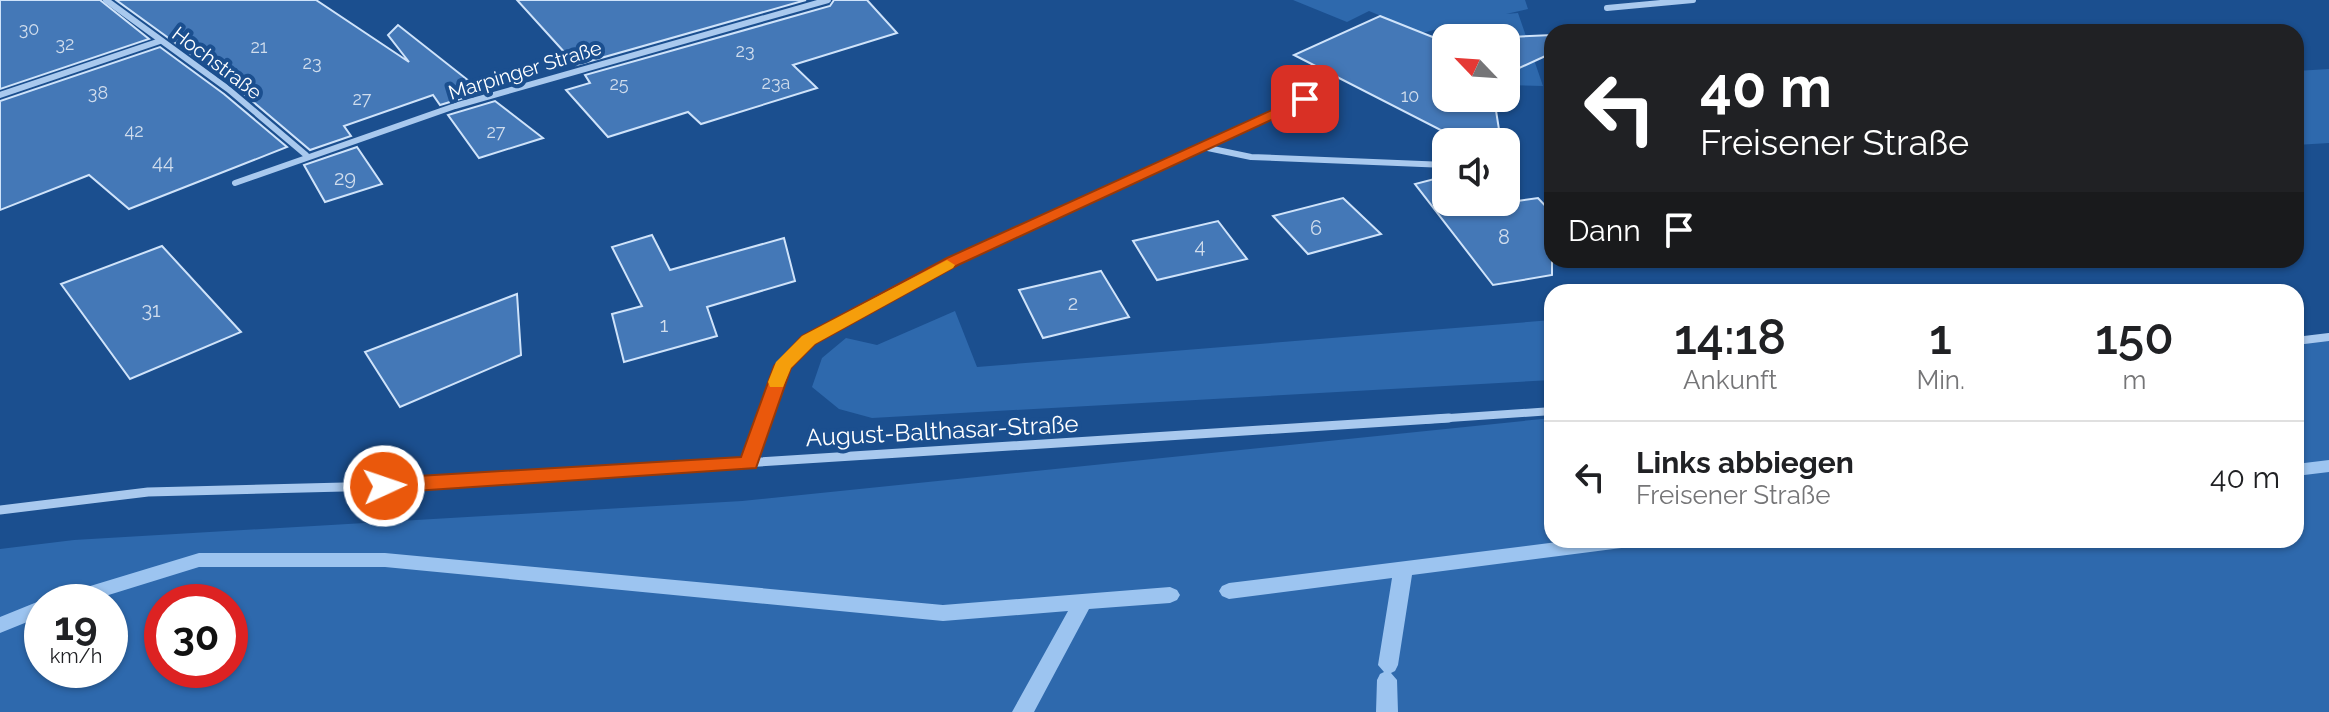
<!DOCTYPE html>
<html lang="de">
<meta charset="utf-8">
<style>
:root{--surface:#fff;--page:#f2f2f2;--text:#202124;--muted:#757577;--line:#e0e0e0}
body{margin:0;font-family:Raleway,sans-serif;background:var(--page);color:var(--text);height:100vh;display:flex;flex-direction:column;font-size:30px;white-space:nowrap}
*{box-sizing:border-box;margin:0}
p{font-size:26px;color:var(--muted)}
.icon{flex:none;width:44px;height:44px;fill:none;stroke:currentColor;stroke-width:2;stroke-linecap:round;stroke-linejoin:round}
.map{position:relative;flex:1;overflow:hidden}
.sheet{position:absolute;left:1544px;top:284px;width:760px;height:264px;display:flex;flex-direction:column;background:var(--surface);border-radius:24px;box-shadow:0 2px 6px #0004}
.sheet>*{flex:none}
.guide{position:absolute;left:1544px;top:24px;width:760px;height:244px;border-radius:24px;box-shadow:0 2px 6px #0004;background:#202124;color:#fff;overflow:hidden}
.needle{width:52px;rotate:295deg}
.fabs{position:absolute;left:1432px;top:24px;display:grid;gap:16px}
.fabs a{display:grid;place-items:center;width:88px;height:88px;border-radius:16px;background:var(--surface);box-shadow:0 2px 6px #0004;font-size:40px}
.speed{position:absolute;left:24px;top:584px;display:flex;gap:16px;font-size:40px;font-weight:700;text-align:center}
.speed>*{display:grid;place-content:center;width:104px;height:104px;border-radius:50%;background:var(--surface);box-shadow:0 2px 6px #0004;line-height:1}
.speed small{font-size:20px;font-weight:400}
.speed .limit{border:12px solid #d22;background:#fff;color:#111}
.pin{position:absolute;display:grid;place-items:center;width:68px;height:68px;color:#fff;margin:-34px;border-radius:16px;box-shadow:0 4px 12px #0006}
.me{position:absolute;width:88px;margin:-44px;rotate:87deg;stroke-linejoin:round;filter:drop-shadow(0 0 6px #0008)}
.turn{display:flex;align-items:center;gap:28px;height:168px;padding:0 24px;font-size:36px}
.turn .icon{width:104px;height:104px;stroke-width:2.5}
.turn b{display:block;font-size:56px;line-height:68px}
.then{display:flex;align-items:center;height:76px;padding:0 24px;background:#0003;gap:16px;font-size:30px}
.eta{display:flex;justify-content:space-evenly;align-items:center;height:136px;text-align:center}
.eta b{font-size:48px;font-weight:600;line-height:56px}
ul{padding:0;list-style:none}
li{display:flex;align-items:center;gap:24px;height:112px;padding:0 24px;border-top:2px solid var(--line)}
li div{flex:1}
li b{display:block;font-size:30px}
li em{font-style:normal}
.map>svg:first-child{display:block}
</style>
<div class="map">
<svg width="2329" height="712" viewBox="0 0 2329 712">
<rect width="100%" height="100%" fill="#1b4f8f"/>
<g fill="#2e69ad" fill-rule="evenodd">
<polygon points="1293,0 1525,0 1528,9 1506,14 1518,13 1543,86 1506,85 1506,38 1446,38 1446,62 1407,46 1454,25 1422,33 1369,11 1347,22"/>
<polygon points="2329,69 2329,143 2296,145 2296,71"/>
<polygon points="955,311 977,367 1552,320 1552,380 872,418 839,409 812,387 822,358 846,338 877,345"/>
<path d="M2329,337V712H0V549L74,540L742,501L1552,418V540H2296V341ZM42,602H110V670H42ZM162,602H230V670H162Z"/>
</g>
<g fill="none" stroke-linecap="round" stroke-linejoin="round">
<g fill="#9cc4f0" fill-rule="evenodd">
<polygon points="2329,460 2329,472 2296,476 2296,464"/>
<polygon points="1573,540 1638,540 1636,545 1629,547 1412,575 1398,665 1395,671 1391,673 1397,680 1398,712 1376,712 1377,680 1380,674 1384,672 1378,665 1392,578 1229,599 1222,596 1219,591 1222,586 1229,583"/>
<polygon points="199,553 385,553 943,605 1170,587 1177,590 1180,595 1177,600 1170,603 1089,609 1034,712 1012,712 1068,611 943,621 385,567 199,567 86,602 51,602 54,597"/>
<polygon points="42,600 48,602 42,602 42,616 0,633 0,617"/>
</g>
</g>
<g fill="#4478b7" stroke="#cfe3fa" stroke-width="2">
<polygon points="0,0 100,0 149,39 0,89"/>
<polygon points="116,0 316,0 409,62 388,35 398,25 483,92 440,105 433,95 344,126 351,136 310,150 232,84"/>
<polygon points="517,0 806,0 576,65"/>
<polygon points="834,0 867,0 897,33 793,65 817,88 701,124 688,112 608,137 566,90 590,83 585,75 830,6"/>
<polygon points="1380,16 1440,40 1446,40 1446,98 1494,98 1501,142 1464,142 1294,55"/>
<polygon points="1552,35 1552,53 1506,74 1506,38 1489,38"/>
<polygon points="160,47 224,94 287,147 129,209 89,175 0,210 0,101"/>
<polygon points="495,101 543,138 479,158 448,115"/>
<polygon points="357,147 382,184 325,202 304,165"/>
<polygon points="1506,175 1510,202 1538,198 1552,213 1552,275 1493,285 1415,184 1446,176 1446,202 1506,202"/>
<polygon points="1343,198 1381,234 1308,254 1273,216"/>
<polygon points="1218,221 1247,259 1157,280 1133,241"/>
<polygon points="652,235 670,270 784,238 795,281 707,307 717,336 624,362 612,314 642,306 612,247"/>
<polygon points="162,246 241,332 130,379 61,284"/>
<polygon points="1101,271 1129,317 1043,338 1019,290"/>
<polygon points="517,294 521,355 400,407 365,352"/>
</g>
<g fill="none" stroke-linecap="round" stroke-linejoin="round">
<g stroke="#a9c9ee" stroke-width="6">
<polyline points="106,0 228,89 306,155"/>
<polyline points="1607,8 1693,0"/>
<polyline points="0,95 160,41"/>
<polyline points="1203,147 1251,157 1446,165"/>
<polyline points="235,183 455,106 828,0"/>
<polyline points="1114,187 1331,87"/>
</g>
<g stroke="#a9c9ee" stroke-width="8">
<polyline points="2296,341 2329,337"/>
<polyline points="764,420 783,366 808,340 953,261 1119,185"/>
<polyline points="1420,420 1552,411"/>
</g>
<g stroke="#a9c9ee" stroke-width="9">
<polyline points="749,463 765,418"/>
<polyline points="0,510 148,492 384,486 1449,418"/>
</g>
</g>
<polygon fill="#ea580c" stroke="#983908" stroke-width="2" points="1305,95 1312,99 1310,102 958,265 815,344 791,368 756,468 384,493 377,491 374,486 377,481 384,478 741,457 774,366 802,336 947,258"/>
<polygon fill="#f59e0b" points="947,260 955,265 953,268 815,344 791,368 783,387 770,387 768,382 776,362 802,336"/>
<g text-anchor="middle" stroke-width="8" stroke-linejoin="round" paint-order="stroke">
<g font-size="18" fill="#d0dded">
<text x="29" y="35">30</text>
<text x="65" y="50">32</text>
<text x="259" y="53">21</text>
<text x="745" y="57">23</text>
<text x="312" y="69">23</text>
<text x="776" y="89">23a</text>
<text x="619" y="90">25</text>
<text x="98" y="99">38</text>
<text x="1410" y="102">10</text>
<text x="362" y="105">27</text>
<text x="134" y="137">42</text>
<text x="496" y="138">27</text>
</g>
<g font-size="20" fill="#fff" stroke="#1b4f8f">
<text transform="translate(217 63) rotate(37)" y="7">Hochstraße</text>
<text transform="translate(525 70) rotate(-17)" y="7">Marpinger Straße</text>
</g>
<g font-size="20" fill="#d0dded">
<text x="163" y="169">44</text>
<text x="345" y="185">29</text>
<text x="1316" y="235">6</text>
<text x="1504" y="244">8</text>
<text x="1200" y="253">4</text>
<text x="1073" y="310">2</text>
<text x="151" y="317">31</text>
<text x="664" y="332">1</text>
</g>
<g font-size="24" fill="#fff" stroke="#1b4f8f">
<text transform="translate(942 431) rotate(-3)" y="8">August-Balthasar-Straße</text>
</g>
</g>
</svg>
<div class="fabs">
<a><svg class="needle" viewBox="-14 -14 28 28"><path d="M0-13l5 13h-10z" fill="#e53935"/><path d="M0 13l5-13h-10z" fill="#757577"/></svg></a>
<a><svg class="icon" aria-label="sound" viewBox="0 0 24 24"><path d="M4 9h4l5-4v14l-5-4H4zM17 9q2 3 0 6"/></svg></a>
</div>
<div class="speed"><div>19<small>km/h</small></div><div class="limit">30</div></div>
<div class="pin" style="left:1305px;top:99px;background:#d93025"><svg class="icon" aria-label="arrive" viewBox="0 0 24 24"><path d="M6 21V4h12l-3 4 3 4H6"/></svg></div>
<svg class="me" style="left:384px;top:486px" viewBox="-20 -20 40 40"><circle r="17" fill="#ea580c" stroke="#fff" stroke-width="3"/><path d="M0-11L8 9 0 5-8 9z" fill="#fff"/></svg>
<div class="guide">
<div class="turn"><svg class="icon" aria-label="left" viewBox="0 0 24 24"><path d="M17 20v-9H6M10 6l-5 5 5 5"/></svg><div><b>40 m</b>Freisener Straße</div></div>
<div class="then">Dann<svg class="icon" aria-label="arrive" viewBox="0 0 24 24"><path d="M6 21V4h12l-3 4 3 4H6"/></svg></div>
</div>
<section class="sheet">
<div class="eta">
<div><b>14:18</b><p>Ankunft</p></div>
<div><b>1</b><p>Min.</p></div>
<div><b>150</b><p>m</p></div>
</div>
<ul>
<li><svg class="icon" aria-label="left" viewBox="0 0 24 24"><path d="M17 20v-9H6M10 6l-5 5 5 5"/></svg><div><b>Links abbiegen</b><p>Freisener Straße</p></div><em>40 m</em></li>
</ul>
</section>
</div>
